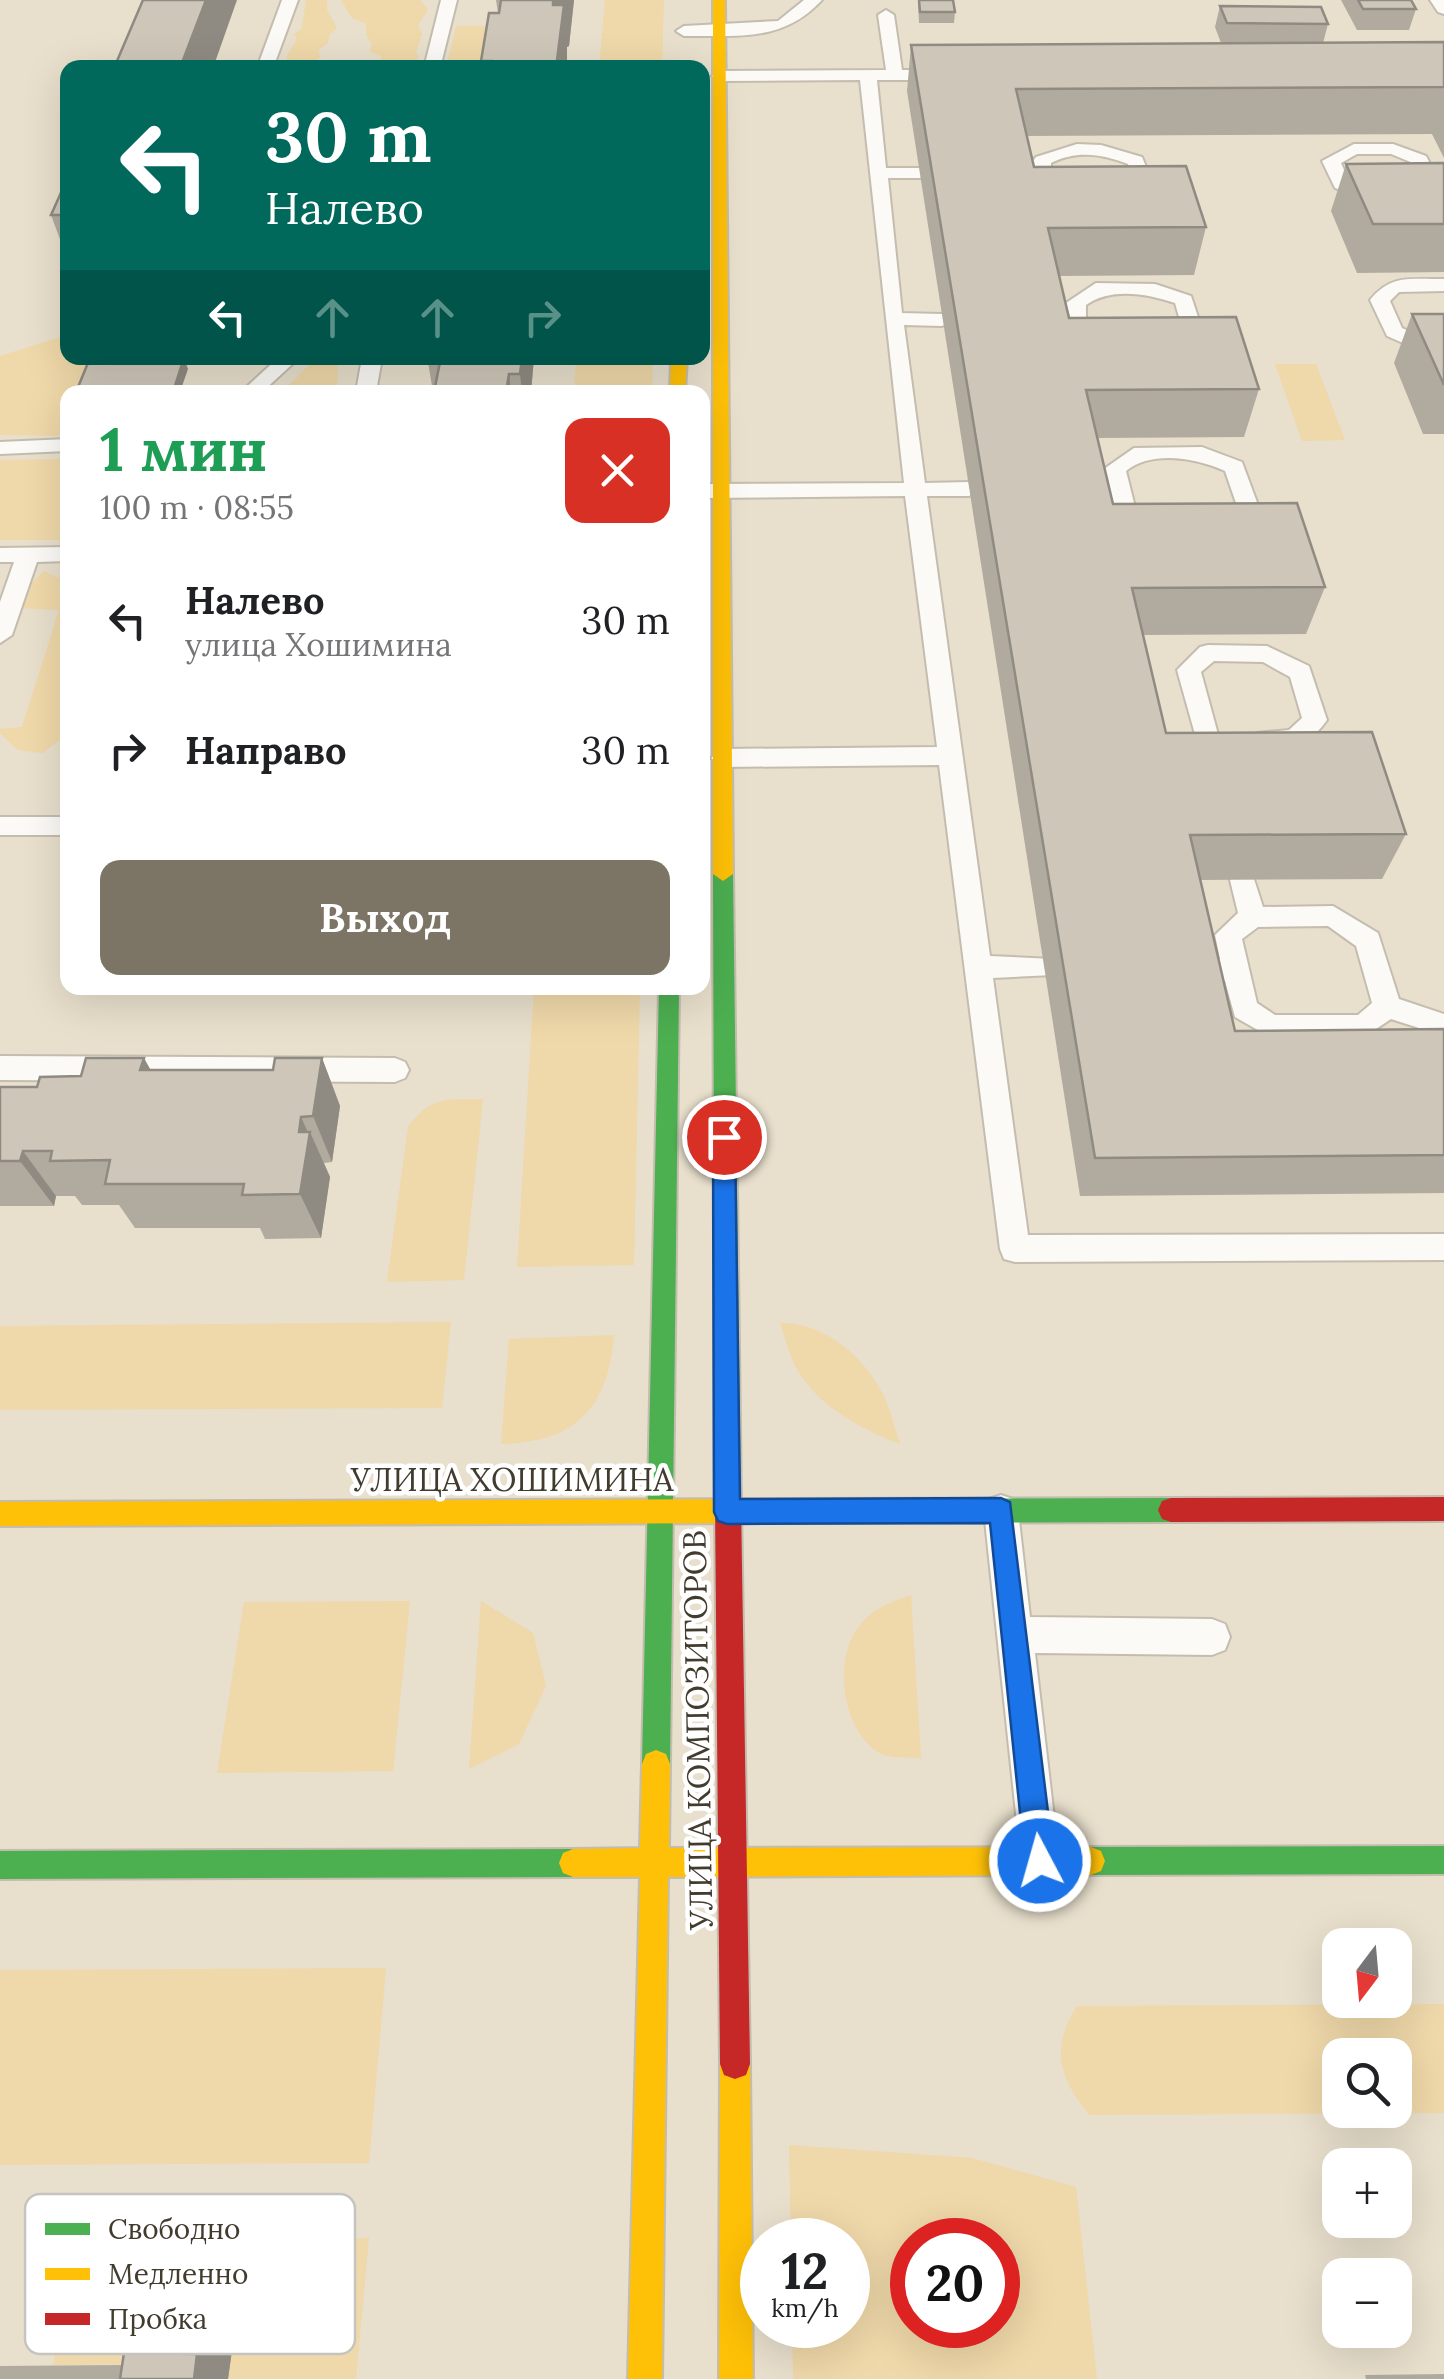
<!DOCTYPE html>
<html lang="ru">
<meta charset="utf-8">
<style>
:root{--surface:#fff;--page:#f2f2f2;--text:#202124;--muted:#757577;--accent:#7c7565}
body{margin:0;font-family:Lora,serif;background:var(--page);color:var(--text);height:100vh;display:flex;flex-direction:column;font-size:38px;white-space:nowrap}
*{box-sizing:border-box;margin:0}
p{font-size:32px;color:var(--muted)}
.icon{flex:none;width:55px;height:55px;fill:none;stroke:currentColor;stroke-width:2;stroke-linecap:round;stroke-linejoin:round}
.map{position:relative;flex:1;overflow:hidden}
.details{position:absolute;left:60px;top:385px;width:650px;height:610px;display:flex;flex-direction:column;background:var(--surface);border-radius:20px;box-shadow:0 10px 40px #0002}
.details>*{flex:none}
.top-card{position:absolute;left:60px;top:60px;width:650px;height:305px;border-radius:20px;box-shadow:0 10px 40px #0002;background:#00695c;color:#fff;overflow:hidden}
.needle{width:65px;rotate:196deg}
.buttons{position:absolute;left:1322px;top:1928px;display:grid;gap:20px}
.buttons a{display:grid;place-items:center;width:90px;height:90px;border-radius:20px;background:var(--surface);box-shadow:0 10px 40px #0002;font-size:50px}
.speed{position:absolute;left:740px;top:2218px;display:flex;gap:20px;font-size:50px;font-weight:700;text-align:center}
.speed>*{display:grid;place-content:center;width:130px;height:130px;border-radius:50%;background:var(--surface);box-shadow:0 10px 40px #0002;line-height:1}
.speed small{font-size:25px;font-weight:400}
.speed .limit{border:15px solid #d22;background:#fff;color:#111}
.pin{position:absolute;display:grid;place-items:center;width:85px;height:85px;color:#fff;margin:-42px;border:5px solid #fff;border-radius:50%;box-shadow:0 2px 10px #0007}
.me{position:absolute;width:110px;margin:-55px;rotate:354deg;stroke-linejoin:round;filter:drop-shadow(0 0 8px #0008)}
.turn{display:flex;align-items:center;gap:35px;height:210px;padding:0 40px;font-size:45px}
.turn .icon{width:130px;height:130px;stroke-width:2.5}
.turn b{display:block;font-size:70px;line-height:85px}
.lanes{display:flex;align-items:center;height:95px;padding:0 40px;background:#0003;justify-content:center;gap:50px;direction:ltr}
.lanes .off{opacity:.35}
.round{display:grid;place-items:center;flex:none;width:105px;height:105px;border-radius:20px;background:var(--page)}
.headline{display:flex;align-items:center;justify-content:space-between;height:170px;padding:0 40px}
h1{font-size:60px;font-weight:700;line-height:75px;color:#1e9e55}
.primary-button{display:flex;gap:20px;margin-top:auto;padding:20px 40px}
.primary-button a{flex:1;height:115px;border-radius:20px;background:var(--accent);color:#fff;font-size:40px;font-weight:700;line-height:115px;text-align:center}
ul{padding:0;list-style:none}
li{display:flex;align-items:center;gap:30px;height:130px;padding:0 40px}
li div{flex:1}
li b{display:block;font-size:38px}
li em{font-style:normal}
.map>svg:first-child{display:block}
</style>
<div class="map">
<svg width="1444" height="2379" viewBox="0 0 1444 2379">
<rect width="100%" height="100%" fill="#e8dfcc"/>
<g fill="#efd8a9" fill-rule="evenodd">
<polygon points="306,0 327,0 327,10 337,28 329,35 328,43 318,50 321,56 311,67 286,67 287,56 297,39 294,35 302,28"/>
<polygon points="341,0 420,0 428,10 418,25 422,34 416,52 419,58 411,67 376,67 382,57 369,51 372,45 366,34 366,23 352,18"/>
<polygon points="605,0 664,0 662,67 599,67"/>
<polygon points="456,26 498,26 490,67 446,68"/>
<polygon points="67,335 68,358 180,358 78,392 68,392 67,436 0,435 0,356"/>
<polygon points="316,358 338,358 337,392 282,392"/>
<polygon points="576,358 653,358 652,392 574,392"/>
<polygon points="1275,364 1316,364 1345,440 1302,441"/>
<polygon points="67,459 67,540 0,540 0,460"/>
<polygon points="44,571 67,582 67,735 42,753 18,750 0,733 0,729 22,727 59,610 20,608 24,591"/>
<polygon points="534,988 640,988 634,1265 517,1267"/>
<path d="M483,1099L464,1280L387,1282L408,1127C432,1095 446,1100 483,1099Z"/>
<polygon points="451,1322 442,1408 0,1410 0,1326"/>
<path d="M780,1323C823,1322 861,1354 881,1391C890,1406 894,1427 900,1444C861,1429 819,1407 797,1369C789,1355 785,1337 780,1323Z"/>
<path d="M614,1335C608,1409 575,1442 501,1444L509,1339Z"/>
<path d="M911,1595L921,1758C910,1757 893,1759 882,1754C845,1736 834,1669 854,1634C867,1611 887,1603 911,1595Z"/>
<polygon points="410,1601 393,1771 217,1773 244,1602"/>
<polygon points="481,1601 533,1633 546,1686 519,1744 469,1769"/>
<polygon points="386,1968 369,2163 0,2165 0,1970"/>
<path d="M1444,2004V2113L1089,2115C1059,2077 1050,2049 1077,2006ZM1340,2055H1395V2110H1340Z"/>
<path d="M789,2145L972,2158L1076,2187L1097,2379H793L792,2325H848V2240H791ZM912,2240H998V2325H912Z"/>
<polygon points="369,2238 356,2379 228,2379 162,2364 53,2365 75,2240"/>
</g>
<g fill="none" stroke-linecap="round" stroke-linejoin="round">
<defs>
<g id="lane">
<polygon points="282,0 298,0 273,68 257,68"/>
<polygon points="441,0 457,0 440,68 424,68"/>
<path d="M804,0H822C782,43 738,35 684,36L676,31L684,26L778,21Z"/>
<polygon points="1430,0 1444,0 1444,14 1438,12"/>
<polygon points="886,10 894,15 902,70 946,70 954,75 946,80 877,80 886,168 920,168 929,173 920,178 888,178 902,313 942,314 952,320 942,326 904,325 925,483 969,482 980,489 969,496 927,496 990,956 1053,959 1057,967 1053,975 993,978 1028,1235 1444,1234 1444,1260 1015,1262 1004,1259 1000,1249 939,765 723,767 711,758 723,749 937,747 905,496 702,498 702,484 904,483 860,80 720,81 712,76 720,71 886,70 878,15"/>
<path d="M1077,144L1101,145L1142,157L1154,186L1133,200H1121V192L1135,184L1128,164C1102,154 1077,150 1051,163V177H1039L1033,161L1036,157Z"/>
<path d="M1354,144H1393L1426,156L1441,184C1412,213 1369,202 1335,188L1322,161ZM1357,154H1391L1413,163L1422,182C1397,198 1374,191 1349,181L1341,163Z"/>
<path d="M1444,279V291L1399,292L1390,301L1402,328L1429,340H1444V352L1419,350L1387,336L1370,300C1392,273 1412,280 1444,279Z"/>
<path d="M1096,283L1155,284L1191,296L1203,332L1183,353H1169L1166,349L1183,331L1175,303C1148,294 1111,287 1086,305V323H1072L1066,303Z"/>
<polygon points="278,358 299,358 262,392 241,392"/>
<polygon points="362,358 382,358 376,392 356,392"/>
<polygon points="68,439 68,451 0,454 0,442"/>
<path d="M1202,447L1242,462L1258,505L1225,534H1209L1206,529L1236,503L1225,471C1196,458 1152,450 1126,471L1135,507L1167,529L1156,536L1117,516L1110,495H1086L1075,488L1086,481H1107L1104,469L1134,448Z"/>
<polygon points="68,547 68,561 37,562 12,635 0,643 0,602 14,562 0,562 0,548"/>
<path d="M1208,645L1267,646L1309,666L1327,720C1310,745 1287,754 1257,745L1254,739L1257,733L1289,730L1302,718L1290,677L1263,662L1214,661L1201,672L1228,771L1225,777H1207L1177,670L1200,647Z"/>
<rect x="0" y="817" width="68" height="18"/>
<path d="M1243,870L1252,873L1263,907L1333,906L1378,933L1399,999L1444,1014V1036L1391,1019L1364,1037H1270L1235,1017L1225,981L1183,978L1179,970L1183,962L1220,959L1215,935L1238,913L1230,880L1234,873ZM1328,926L1356,946L1372,1003L1358,1015H1275L1257,1003L1242,939L1258,927Z"/>
<polygon points="0,1056 395,1058 405,1062 409,1070 405,1078 395,1082 0,1080"/>
<polygon points="1001,1495 1013,1499 1018,1511 1030,1617 1212,1619 1225,1624 1230,1637 1225,1650 1212,1655 1035,1653 1059,1861 1053,1874 1040,1880 1027,1874 1021,1861 984,1511 989,1499"/>
</g>
<g id="fast">
<polygon points="723,867 733,874 741,1505 737,1514 728,1517 719,1514 715,1505 713,874"/>
<polygon points="659,988 679,988 670,1764 666,1774 656,1778 646,1774 642,1764"/>
<polygon points="1171,1498 1180,1501 1184,1510 1180,1519 1171,1522 787,1523 778,1520 774,1511 778,1502 787,1499"/>
<polygon points="1444,1846 1444,1874 1091,1875 1081,1871 1077,1861 1081,1851 1091,1847"/>
<polygon points="573,1849 583,1853 587,1863 583,1873 573,1877 0,1879 0,1851"/>
</g>
<g id="slow">
<polygon points="713,0 725,0 733,874 723,881 713,874"/>
<polygon points="671,358 687,358 685,392 670,392"/>
<polygon points="787,1499 796,1502 800,1511 796,1520 787,1523 0,1526 0,1502"/>
<polygon points="656,1750 666,1754 670,1764 669,1848 1091,1847 1101,1851 1105,1861 1101,1871 1091,1875 668,1877 662,2379 628,2379 640,1877 573,1877 563,1873 559,1863 563,1853 573,1849 640,1848 642,1764 646,1754"/>
<polygon points="735,2049 746,2053 750,2064 753,2379 719,2379 720,2064 724,2053"/>
</g>
<g id="jam">
<polygon points="728,1493 737,1496 741,1505 750,2064 746,2075 735,2079 724,2075 720,2064 715,1505 719,1496"/>
<polygon points="1444,1497 1444,1521 1171,1522 1162,1519 1158,1510 1162,1501 1171,1498"/>
</g>
</defs>
<use href="#lane" stroke="#c4bdaf" stroke-width="4"/>
<use href="#fast" stroke="#c4bdaf" stroke-width="4"/>
<use href="#slow" stroke="#c4bdaf" stroke-width="4"/>
<use href="#jam" stroke="#c4bdaf" stroke-width="4"/>
<use href="#lane" fill="#fcfaf7" fill-rule="evenodd"/>
<use href="#fast" fill="#4caf50" fill-rule="evenodd"/>
<use href="#slow" fill="#ffc107" fill-rule="evenodd"/>
<use href="#jam" fill="#c62828" fill-rule="evenodd"/>
</g>
<g fill="#b1ab9f">
<polygon points="496,0 574,0 569,46 567,47 567,68 482,68 481,61 498,13"/>
<polygon points="918,0 953,0 955,12 954,23 919,23"/>
<polygon points="1341,0 1411,0 1416,9 1409,30 1357,30"/>
<polygon points="1220,6 1328,24 1323,43 1444,42 1444,158 1432,134 1027,136 1034,167 1206,227 1194,275 1059,276 1069,318 1259,389 1244,437 1097,438 1113,504 1325,587 1306,634 1143,635 1166,733 1406,834 1382,879 1200,880 1235,1031 1444,1029 1444,1193 1080,1196 907,91 911,45 1221,43 1215,27"/>
<polygon points="1444,163 1444,272 1357,273 1331,211 1346,164"/>
<polygon points="68,177 68,261 51,215"/>
<polygon points="1412,314 1444,314 1444,434 1423,434 1394,363"/>
<polygon points="429,358 534,358 531,392 433,392 428,362"/>
<polygon points="322,1058 340,1106 332,1162 324,1163 330,1177 321,1238 265,1239 260,1228 135,1228 119,1205 82,1205 75,1196 56,1196 54,1206 0,1206 0,1087 37,1087 81,1076 150,1070 273,1070"/>
<polygon points="166,2335 234,2336 228,2379 0,2379 0,2366 122,2365 124,2353"/>
<polygon points="1444,2374 1444,2379 1366,2379 1365,2375"/>
</g>
<g fill="#908b82">
<polygon points="206,0 237,0 213,68 180,68"/>
<polygon points="553,0 574,0 569,46 567,47 567,68 556,68"/>
<polygon points="184,358 188,369 180,392 173,392"/>
<polygon points="522,358 534,358 531,392 522,392 520,374"/>
<polygon points="509,374 511,392 506,392"/>
<polygon points="144,1058 170,1105 140,1070"/>
<polygon points="322,1058 340,1106 332,1162 313,1116"/>
<polygon points="301,1117 310,1137 310,1132 330,1177 321,1238 300,1194 299,1132"/>
<polygon points="23,1151 56,1196 54,1206 20,1161"/>
<polygon points="234,2336 228,2379 194,2379 197,2354"/>
</g>
<g fill="#cec7b9" stroke="#908b82" stroke-width="2.5">
<polygon points="143,0 206,0 180,68 114,68"/>
<polygon points="501,0 553,0 553,5 564,5 556,68 491,68 492,61 481,61 489,13 499,13"/>
<polygon points="919,0 953,0 955,12 920,12"/>
<polygon points="1358,0 1411,0 1416,9 1363,9"/>
<polygon points="1220,6 1321,7 1328,24 1227,23"/>
<polygon points="1444,42 1444,87 1016,89 1034,167 1186,166 1206,227 1048,228 1069,318 1236,317 1259,389 1086,390 1113,504 1297,503 1325,587 1132,588 1166,733 1372,732 1406,834 1190,835 1235,1031 1444,1029 1444,1155 1095,1158 911,45"/>
<polygon points="1444,163 1444,224 1373,224 1346,164"/>
<polygon points="68,177 68,215 51,215"/>
<polygon points="1412,314 1444,314 1444,385"/>
<polygon points="90,358 184,358 173,392 76,392"/>
<polygon points="429,358 522,358 520,374 509,374 506,392 434,392 440,362 428,362"/>
<polygon points="86,1058 144,1058 140,1070 273,1070 275,1058 322,1058 313,1116 301,1117 299,1132 310,1132 300,1194 242,1195 244,1184 105,1184 110,1160 50,1161 52,1151 23,1151 20,1161 0,1161 0,1087 37,1087 40,1077 81,1076"/>
<polygon points="124,2353 197,2354 194,2379 120,2379"/>
</g>
<polygon fill="#1a73e8" stroke="#114b97" stroke-width="2.5" points="724,1127 735,1137 740,1499 1001,1498 1010,1502 1054,1861 1050,1871 1040,1875 1030,1871 1025,1861 990,1523 727,1524 718,1521 714,1512 713,1137"/>
<g text-anchor="middle" stroke-width="9" stroke-linejoin="round" paint-order="stroke">
<g font-size="32" fill="#423c2e" stroke="#fff">
<text x="512" y="1491">УЛИЦА ХОШИМИНА</text>
<text transform="translate(698 1730) rotate(-91)" y="11">УЛИЦА КОМПОЗИТОРОВ</text>
</g>
</g>
<rect x="25" y="2194" width="330" height="160" rx="15" fill="#fff" stroke="#c6c4c0" stroke-width="2.5"/>
<rect x="45" y="2223" width="45" height="12" fill="#4caf50"/>
<rect x="45" y="2268" width="45" height="12" fill="#ffc107"/>
<rect x="45" y="2313" width="45" height="12" fill="#c62828"/>
<g font-size="28" fill="#423c2e">
<text x="108" y="2239">Свободно</text>
<text x="108" y="2284">Медленно</text>
<text x="108" y="2329">Пробка</text>
</g>
</svg>
<div class="buttons">
<a><svg class="needle" viewBox="-14 -14 28 28"><path d="M0-13l5 13h-10z" fill="#e53935"/><path d="M0 13l5-13h-10z" fill="#757577"/></svg></a>
<a><svg class="icon" aria-label="search" viewBox="0 0 24 24"><circle cx="10" cy="10" r="6"/><path d="M15 15l6 6"/></svg></a>
<a>+</a>
<a>−</a>
</div>
<div class="speed"><div>12<small>km/h</small></div><div class="limit">20</div></div>
<div class="pin" style="left:724px;top:1137px;background:#d93025"><svg class="icon" aria-label="arrive" viewBox="0 0 24 24"><path d="M6 21V4h12l-3 4 3 4H6"/></svg></div>
<svg class="me" style="left:1040px;top:1861px" viewBox="-20 -20 40 40"><circle r="17" fill="#1a73e8" stroke="#fff" stroke-width="3"/><path d="M0-11L8 9 0 5-8 9z" fill="#fff"/></svg>
<div class="top-card">
<div class="turn"><svg class="icon" aria-label="left" viewBox="0 0 24 24"><path d="M17 20v-9H6M10 6l-5 5 5 5"/></svg><div><b>30 m</b>Налево</div></div>
<div class="lanes"><svg class="icon" aria-label="left" viewBox="0 0 24 24"><path d="M17 20v-9H6M10 6l-5 5 5 5"/></svg><svg class="icon off" aria-label="ahead" viewBox="0 0 24 24"><path d="M12 20V5M6 11l6-6 6 6"/></svg><svg class="icon off" aria-label="ahead" viewBox="0 0 24 24"><path d="M12 20V5M6 11l6-6 6 6"/></svg><svg class="icon off" aria-label="right" viewBox="0 0 24 24"><path d="M7 20v-9h11M14 6l5 5-5 5"/></svg></div>
</div>
<section class="details">
<div class="headline"><div><h1>1 мин</h1><p>100 m · 08:55</p></div><a class="round" style="background:#d93025;color:#fff"><svg class="icon" aria-label="close" viewBox="0 0 24 24"><path d="M6 6l12 12M18 6L6 18"/></svg></a></div>
<ul>
<li><svg class="icon" aria-label="left" viewBox="0 0 24 24"><path d="M17 20v-9H6M10 6l-5 5 5 5"/></svg><div><b>Налево</b><p>улица Хошимина</p></div><em>30 m</em></li>
<li><svg class="icon" aria-label="right" viewBox="0 0 24 24"><path d="M7 20v-9h11M14 6l5 5-5 5"/></svg><div><b>Направо</b></div><em>30 m</em></li>
</ul>
<div class="primary-button"><a>Выход</a></div>
</section>
</div>
